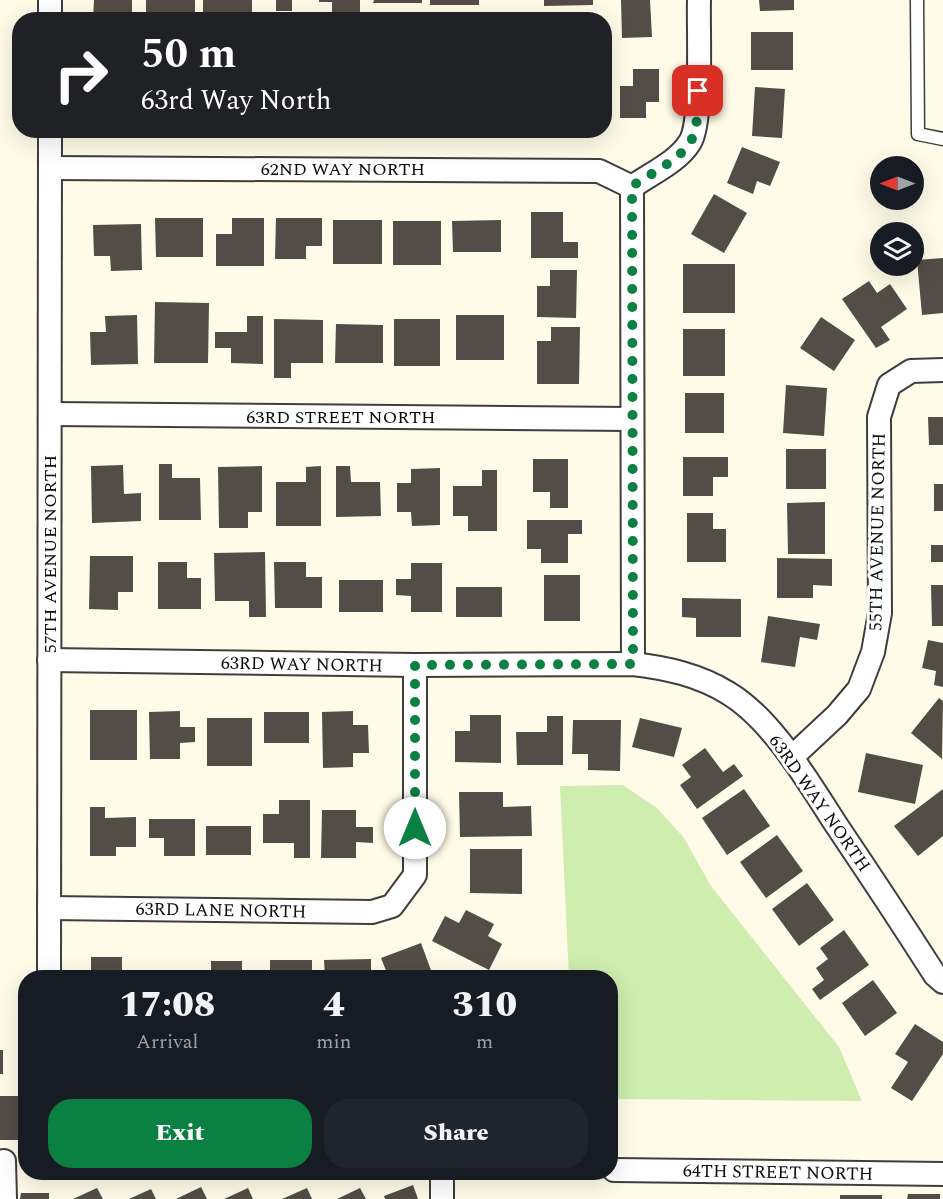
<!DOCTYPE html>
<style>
:root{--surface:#171b24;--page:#20242c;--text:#f1f3f6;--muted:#9ea1a6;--accent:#0b8043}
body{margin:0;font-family:Spectral,serif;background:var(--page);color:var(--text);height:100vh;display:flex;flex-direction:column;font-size:22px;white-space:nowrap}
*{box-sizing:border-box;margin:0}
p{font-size:20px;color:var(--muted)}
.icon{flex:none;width:33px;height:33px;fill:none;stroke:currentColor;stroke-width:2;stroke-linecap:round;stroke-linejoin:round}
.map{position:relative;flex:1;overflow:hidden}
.sheet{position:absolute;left:18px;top:970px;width:600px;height:210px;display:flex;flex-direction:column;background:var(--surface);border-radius:24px;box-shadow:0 6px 24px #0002}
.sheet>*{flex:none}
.hud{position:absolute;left:12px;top:12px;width:600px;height:126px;border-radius:24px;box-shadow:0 6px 24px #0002;background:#202124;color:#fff;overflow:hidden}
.needle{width:39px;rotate:270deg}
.buttons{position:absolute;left:870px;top:156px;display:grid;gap:12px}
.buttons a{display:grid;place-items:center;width:54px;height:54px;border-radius:50%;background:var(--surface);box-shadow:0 6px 24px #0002;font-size:30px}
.pin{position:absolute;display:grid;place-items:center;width:51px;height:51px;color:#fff;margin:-26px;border-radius:12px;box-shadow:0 3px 9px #0006}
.me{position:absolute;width:66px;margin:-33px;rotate:0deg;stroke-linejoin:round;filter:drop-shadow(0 0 4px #0008)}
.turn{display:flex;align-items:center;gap:21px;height:126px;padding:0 30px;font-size:27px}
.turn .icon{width:78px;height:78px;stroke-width:2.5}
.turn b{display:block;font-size:42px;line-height:51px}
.eta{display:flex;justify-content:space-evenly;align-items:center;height:102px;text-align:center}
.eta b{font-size:36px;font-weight:800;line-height:42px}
.cta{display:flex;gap:12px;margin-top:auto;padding:12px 30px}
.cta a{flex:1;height:69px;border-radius:24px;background:var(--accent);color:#fff;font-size:24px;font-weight:800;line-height:69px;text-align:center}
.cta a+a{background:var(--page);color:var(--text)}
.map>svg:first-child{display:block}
</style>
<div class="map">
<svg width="943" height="1199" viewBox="0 0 943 1199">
<rect width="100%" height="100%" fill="#fffbe8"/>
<polygon fill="#ceedae" points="623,785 657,808 684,838 711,886 839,1047 862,1101 611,1099 610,978 569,978 560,786"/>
<g fill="#544c46">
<polygon points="94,0 132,0 132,20 93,20"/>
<polygon points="146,0 195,0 195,14 146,15"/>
<rect x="203" y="0" width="49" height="13"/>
<rect x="276" y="0" width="16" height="11"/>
<polygon points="319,0 360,0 360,17 332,16 332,2 319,2"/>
<polygon points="374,0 422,0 422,3 373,3"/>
<rect x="430" y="0" width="49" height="5"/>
<polygon points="544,0 593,0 593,5 544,6"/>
<polygon points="621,0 650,0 652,37 622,38"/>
<polygon points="759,0 794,0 794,10 760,11"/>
<rect x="751" y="32" width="42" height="38"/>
<polygon points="633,69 659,69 659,102 646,102 646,118 620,118 620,86 633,86"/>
<polygon points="755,87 785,89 782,138 752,136"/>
<polygon points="742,147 780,162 770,186 757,181 753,194 727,183"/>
<polygon points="714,194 747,213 724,253 691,234"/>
<polygon points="531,212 563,212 563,242 578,242 578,258 531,258"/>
<polygon points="155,218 203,218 203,257 156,257"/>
<polygon points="232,218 264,218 264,266 216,266 216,234 232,234"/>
<polygon points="276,218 322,218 322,246 306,246 306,259 275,259"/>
<rect x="333" y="220" width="49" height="44"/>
<polygon points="501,220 501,252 453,252 452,221"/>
<rect x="393" y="221" width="48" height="44"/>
<polygon points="141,224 142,270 111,271 110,256 94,256 93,225"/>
<polygon points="943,258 943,313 922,315 917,260"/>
<rect x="683" y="264" width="52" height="49"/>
<polygon points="550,270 577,270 576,318 537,317 537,286 550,286"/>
<polygon points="869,281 877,293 890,284 907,309 881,327 890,340 876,348 842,299"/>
<polygon points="155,302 209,303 208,363 154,363"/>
<polygon points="137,315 138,364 91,365 90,332 106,332 105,316"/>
<rect x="456" y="315" width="48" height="45"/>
<polygon points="247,316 263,316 263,364 231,363 231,348 215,348 215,332 247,332"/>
<polygon points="821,317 855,340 834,371 800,348"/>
<polygon points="274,319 323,320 323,363 291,363 291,378 274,378"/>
<rect x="394" y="319" width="46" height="47"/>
<polygon points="336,324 383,325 383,363 335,363"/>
<polygon points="551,327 580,327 579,384 537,384 537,341 551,341"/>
<rect x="683" y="329" width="42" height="47"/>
<polygon points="786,385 827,388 824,436 783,433"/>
<rect x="685" y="393" width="39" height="40"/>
<polygon points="928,417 943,417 943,445 929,445"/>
<rect x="786" y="449" width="40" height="40"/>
<polygon points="683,457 728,457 728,477 713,477 713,496 683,496"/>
<polygon points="533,459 568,459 568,508 550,508 550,492 533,492"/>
<polygon points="159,464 172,464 172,478 200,478 201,520 159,520"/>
<polygon points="123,465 124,494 141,493 141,521 92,523 91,466"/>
<polygon points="262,466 262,512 248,512 248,528 219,528 218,467"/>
<polygon points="321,466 321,526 276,526 276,482 306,482 306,467"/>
<polygon points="336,466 350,466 351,482 380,482 381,516 336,517"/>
<polygon points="440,468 440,525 412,526 411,512 397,512 397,483 411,483 411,469"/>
<polygon points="482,470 497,470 497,531 468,531 468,516 453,516 453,486 482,486"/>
<rect x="934" y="484" width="9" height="27"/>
<polygon points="825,502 825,554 788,554 787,503"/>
<polygon points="687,513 713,513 713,529 726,529 726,562 687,562"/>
<polygon points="527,520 582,520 582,534 568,534 568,563 541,563 541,549 527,549"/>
<rect x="931" y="545" width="12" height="17"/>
<polygon points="265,552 266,617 249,617 249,601 215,601 214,553"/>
<polygon points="90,556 133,556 133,592 118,592 118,610 89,609"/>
<polygon points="777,558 832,559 832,586 813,585 813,598 777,598"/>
<polygon points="158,562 187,562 187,578 201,578 201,609 158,609"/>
<polygon points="274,562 306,562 306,577 322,577 322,608 275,608"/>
<polygon points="411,563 442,563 442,612 411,612 411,596 396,595 396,579 411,579"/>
<rect x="544" y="575" width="36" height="46"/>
<rect x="339" y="580" width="44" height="32"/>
<polygon points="931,585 943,585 943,626 932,626"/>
<rect x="456" y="587" width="46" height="30"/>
<polygon points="682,598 741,599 741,637 696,637 696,618 682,617"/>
<polygon points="768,616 820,624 817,640 800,637 795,667 761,662"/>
<polygon points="928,640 943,643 943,687 934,685 936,671 922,668"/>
<polygon points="939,698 943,701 942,759 911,733"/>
<rect x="90" y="710" width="47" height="50"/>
<polygon points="180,711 180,727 195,727 195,742 180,743 180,759 150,759 149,712"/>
<polygon points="353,711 353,725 368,725 369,753 353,753 353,767 323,768 322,712"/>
<rect x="264" y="712" width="45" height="31"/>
<polygon points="470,715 501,715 501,763 455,762 455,731 470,731"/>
<polygon points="547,716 563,716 563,765 517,765 516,732 547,732"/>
<rect x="207" y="718" width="45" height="48"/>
<polygon points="640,718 682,728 674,757 632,747"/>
<polygon points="573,720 621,720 620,771 588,770 588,754 572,754"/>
<polygon points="705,748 723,772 734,764 743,776 697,809 680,785 691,777 682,765"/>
<polygon points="866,753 923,765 915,804 858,792"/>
<polygon points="744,789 770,826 727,855 702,818"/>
<polygon points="943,789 943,836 918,856 894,826"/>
<polygon points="459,792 503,792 503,807 531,806 532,836 460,837"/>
<polygon points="279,800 310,800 310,858 294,858 294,843 263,843 263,814 279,814"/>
<polygon points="90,807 105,807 105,818 136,817 136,847 116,847 116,856 90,856"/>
<polygon points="322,810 356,810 356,827 373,827 373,843 356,842 356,858 321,858"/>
<polygon points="149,819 195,819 195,856 164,856 164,838 149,838"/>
<rect x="206" y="826" width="45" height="29"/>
<polygon points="777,835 803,871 766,898 740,862"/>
<polygon points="470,849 522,849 522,894 470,893"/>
<polygon points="807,883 834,920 799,946 772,909"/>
<polygon points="466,910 494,924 488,936 502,944 489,970 432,941 445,916 459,923"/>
<polygon points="844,930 869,965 820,1000 812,989 824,980 816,968 828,959 820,948"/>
<polygon points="421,943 432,973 419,978 389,978 381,958"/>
<polygon points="91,957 122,957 122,973 141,973 141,978 91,978"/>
<polygon points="371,959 371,978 325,978 324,960"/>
<rect x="270" y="960" width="42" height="18"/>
<rect x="211" y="961" width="31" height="17"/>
<polygon points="873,980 897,1013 865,1036 842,1003"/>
<polygon points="915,1024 943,1042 943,1054 912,1101 891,1088 908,1062 895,1054"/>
<rect x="0" y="1050" width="3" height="24"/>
<rect x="0" y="1096" width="24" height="44"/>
<polygon points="413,1185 418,1199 385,1199 384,1196"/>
<polygon points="201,1187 207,1199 176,1199"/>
<polygon points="97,1188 103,1199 73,1199"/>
<polygon points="248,1188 253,1199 224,1199"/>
<polygon points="307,1188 312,1199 282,1199"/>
<polygon points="360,1188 366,1199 337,1199"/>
<polygon points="151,1189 156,1199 129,1199"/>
<polygon points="21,1193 49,1193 49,1199 20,1199"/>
<polygon points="908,1194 940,1194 940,1199 907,1199"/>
<rect x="840" y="1195" width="42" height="4"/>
</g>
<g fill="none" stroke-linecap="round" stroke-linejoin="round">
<defs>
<polyline id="service" points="917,0 918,134 943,139"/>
<g id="minor">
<polyline points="50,0 50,20"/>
<polyline points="50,168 599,171 632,187"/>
<polyline points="51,414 632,419"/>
<path d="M49,660L415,665L633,664C667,668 699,675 728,693C772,719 809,783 837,826C870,875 903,925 935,975L943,982"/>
<path d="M633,664L632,187C650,174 678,162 690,142C703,121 698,29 699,0"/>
<polyline points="792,757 837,715 859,689 873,652 880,613 879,417 889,385 911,371 943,370"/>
<polyline points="49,908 372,912 392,906 415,875 415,665"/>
<polyline points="49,978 50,130"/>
<polyline points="4,1161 5,1199"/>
<polyline points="614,1170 943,1174"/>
<polyline points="442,1173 442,1199"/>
</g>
</defs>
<use href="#service" stroke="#3e3e3e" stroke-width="15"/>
<use href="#minor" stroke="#3e3e3e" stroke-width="26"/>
<use href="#service" stroke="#fff" stroke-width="12"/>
<use href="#minor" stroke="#fff" stroke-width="22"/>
</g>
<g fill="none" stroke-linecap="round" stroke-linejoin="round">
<path stroke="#0b8043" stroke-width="10" stroke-dasharray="0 18" d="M415,828V665L633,664L632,186C649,175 681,159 691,141C698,127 698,107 698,91"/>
</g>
<g text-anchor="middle" stroke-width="6" stroke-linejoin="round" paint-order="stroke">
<g font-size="18" fill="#0b0b0b" stroke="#fff">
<text x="343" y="175">62ND WAY NORTH</text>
<text x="341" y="423">63RD STREET NORTH</text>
<text transform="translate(877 532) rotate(-89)" y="6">55TH AVENUE NORTH</text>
<text transform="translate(50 554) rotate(-90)" y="6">57TH AVENUE NORTH</text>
<text transform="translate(302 664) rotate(1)" y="6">63RD WAY NORTH</text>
<text transform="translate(820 803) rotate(55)" y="6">63RD WAY NORTH</text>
<text transform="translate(221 910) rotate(1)" y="6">63RD LANE NORTH</text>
<text transform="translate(778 1172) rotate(1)" y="6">64TH STREET NORTH</text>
</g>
</g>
</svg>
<div class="buttons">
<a><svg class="needle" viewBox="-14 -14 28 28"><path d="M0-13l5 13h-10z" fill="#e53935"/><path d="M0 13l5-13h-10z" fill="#9ea1a6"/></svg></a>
<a><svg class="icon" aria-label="layers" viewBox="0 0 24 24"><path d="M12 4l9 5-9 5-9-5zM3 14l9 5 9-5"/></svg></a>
</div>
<div class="pin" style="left:698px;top:91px;background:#d93025"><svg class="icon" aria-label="arrive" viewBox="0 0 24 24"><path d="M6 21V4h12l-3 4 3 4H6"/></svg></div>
<svg class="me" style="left:415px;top:828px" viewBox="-20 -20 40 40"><circle r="19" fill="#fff"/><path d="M0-13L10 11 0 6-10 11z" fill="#0b8043"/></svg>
<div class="hud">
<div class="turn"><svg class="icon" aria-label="right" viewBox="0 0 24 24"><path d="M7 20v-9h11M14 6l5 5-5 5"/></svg><div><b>50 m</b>63rd Way North</div></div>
</div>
<section class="sheet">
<div class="eta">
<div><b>17:08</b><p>Arrival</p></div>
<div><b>4</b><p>min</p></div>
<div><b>310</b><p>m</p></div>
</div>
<div class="cta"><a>Exit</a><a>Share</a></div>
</section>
</div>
